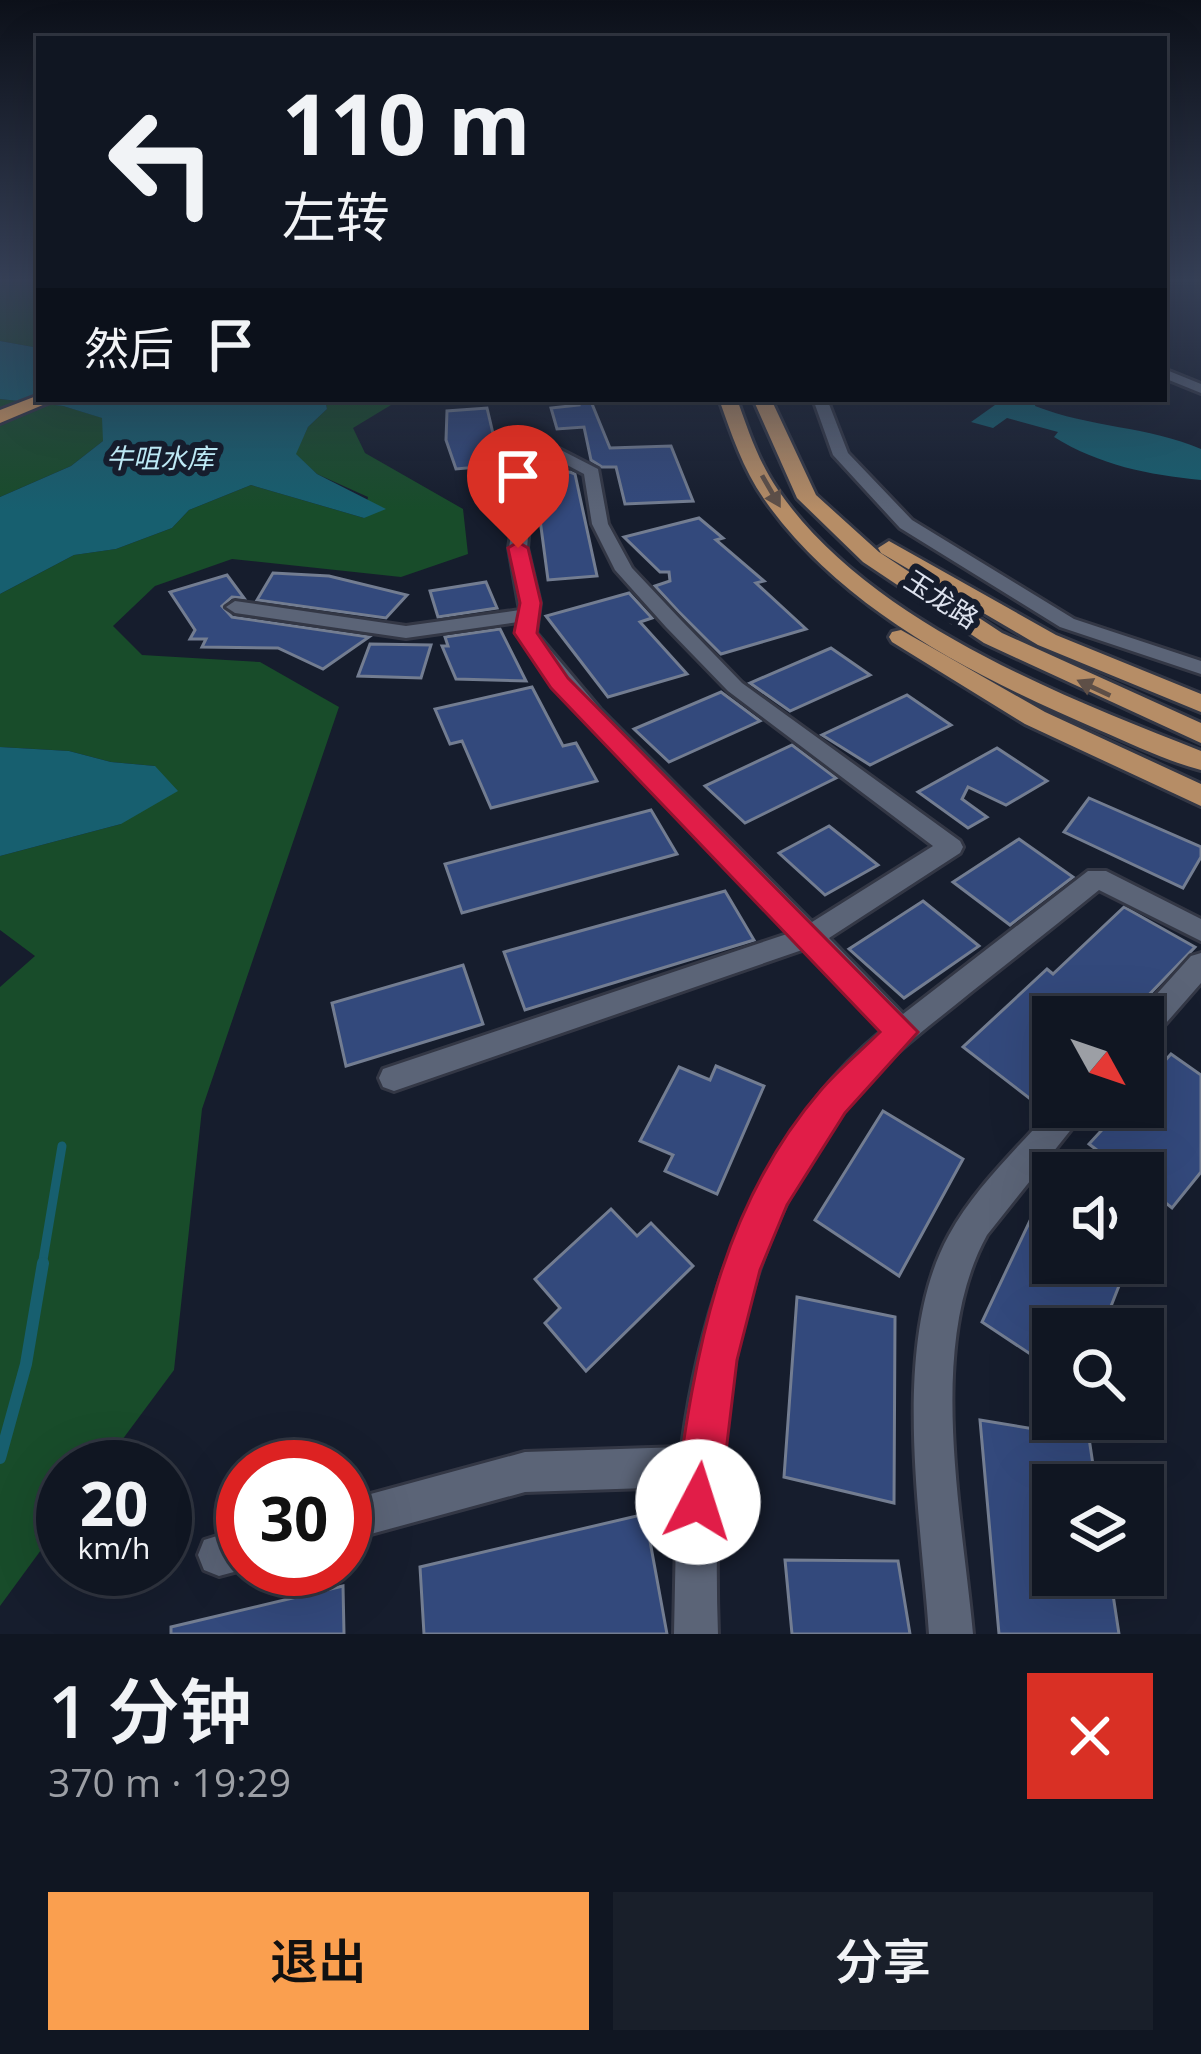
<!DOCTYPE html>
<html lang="zh">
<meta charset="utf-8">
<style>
:root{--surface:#101622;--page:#191f2a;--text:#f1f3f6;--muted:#9c9fa5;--line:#303540;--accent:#fa9f4f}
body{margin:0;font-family:"Open Sans","Noto Sans SC",sans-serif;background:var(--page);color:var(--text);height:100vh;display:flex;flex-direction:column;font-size:45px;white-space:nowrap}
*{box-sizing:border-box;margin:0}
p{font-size:39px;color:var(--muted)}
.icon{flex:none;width:66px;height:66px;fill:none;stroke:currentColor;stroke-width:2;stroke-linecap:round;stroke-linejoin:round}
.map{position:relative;height:1634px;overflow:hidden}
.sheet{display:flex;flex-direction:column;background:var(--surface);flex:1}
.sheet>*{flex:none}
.hud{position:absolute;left:36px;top:36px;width:1131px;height:366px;border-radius:0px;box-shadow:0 12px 48px #0002,0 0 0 3px var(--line);background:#101622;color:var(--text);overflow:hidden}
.needle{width:78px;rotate:130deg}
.tools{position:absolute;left:1032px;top:996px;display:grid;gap:24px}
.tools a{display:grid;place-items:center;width:132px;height:132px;border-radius:0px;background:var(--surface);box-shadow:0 12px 48px #0002,0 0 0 3px var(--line);font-size:60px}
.speed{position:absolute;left:36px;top:1440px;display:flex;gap:24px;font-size:60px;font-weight:700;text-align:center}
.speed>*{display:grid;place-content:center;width:156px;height:156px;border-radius:50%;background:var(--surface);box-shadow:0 12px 48px #0002,0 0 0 3px var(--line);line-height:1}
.speed small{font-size:30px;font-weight:400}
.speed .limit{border:18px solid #d22;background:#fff;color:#111}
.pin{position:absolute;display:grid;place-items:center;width:102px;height:102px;color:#fff;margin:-123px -51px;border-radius:50% 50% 50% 0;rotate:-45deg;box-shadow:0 0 12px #0007}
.pin .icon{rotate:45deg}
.me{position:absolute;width:132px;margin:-66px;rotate:5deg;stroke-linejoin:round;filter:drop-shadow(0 0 9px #0008)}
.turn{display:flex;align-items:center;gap:42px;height:252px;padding:0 48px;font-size:54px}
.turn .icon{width:156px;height:156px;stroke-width:2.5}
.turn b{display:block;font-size:84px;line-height:102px}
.then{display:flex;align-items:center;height:114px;padding:0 48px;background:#0003;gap:24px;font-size:45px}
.round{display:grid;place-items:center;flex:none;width:126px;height:126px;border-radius:0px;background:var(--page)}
.overview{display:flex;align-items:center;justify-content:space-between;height:204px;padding:0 48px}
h1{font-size:72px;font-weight:600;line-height:90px}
.button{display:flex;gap:24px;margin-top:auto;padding:24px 48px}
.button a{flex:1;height:138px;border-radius:0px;background:var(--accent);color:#111;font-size:48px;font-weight:600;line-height:138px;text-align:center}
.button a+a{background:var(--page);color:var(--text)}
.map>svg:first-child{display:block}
</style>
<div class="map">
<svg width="1201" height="1634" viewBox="0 0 1201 1634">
<rect width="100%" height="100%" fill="#161d2d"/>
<g fill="#184c2a">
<polygon points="0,281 39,281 39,348 0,341"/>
<polygon points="0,399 63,406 103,418 103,441 71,466 0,497"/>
<polygon points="325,399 454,399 396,402 353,428 365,453 463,509 468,554 401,577 232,559 155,586 113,626 142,655 260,662 339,707 202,1109 174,1370 102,1467 63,1467 63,1520 0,1606 0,987 35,956 0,930 0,856 121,824 155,766 111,762 69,751 0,747 0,594 74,555 116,549 172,528 189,510 251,485 364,518 368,497 317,474 295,454 308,427 327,409"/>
</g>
<g fill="#175f6f">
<polygon points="0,341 39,348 39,399 325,399 327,409 308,427 296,454 317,474 386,509 364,518 251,485 189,510 172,528 116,549 74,555 0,594 0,497 71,466 103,441 102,418 63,406 0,399"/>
<path d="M978,399H1036L1035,406C1091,428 1148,426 1201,449V480C1149,475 1099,465 1054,437L1058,432L1007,418L993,428L971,422L995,405Z"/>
<polygon points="0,747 69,751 111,762 155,766 178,791 121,824 0,856"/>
</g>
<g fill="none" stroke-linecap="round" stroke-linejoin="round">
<polyline stroke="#175f6f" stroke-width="9" points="42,1266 62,1146"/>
<polyline stroke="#175f6f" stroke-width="12" points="0,1458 26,1364 43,1263"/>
</g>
<g fill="#33497c" stroke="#737d91" stroke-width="3">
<polygon points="578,399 590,399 610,448 671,446 693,501 625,504 616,467 602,467 591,460 584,427 557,429 551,408 579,405"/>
<polygon points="487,408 495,442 483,446 490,466 456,469 446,440 447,411"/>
<polygon points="570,472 575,474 597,576 548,580 534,474"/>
<polygon points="699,518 723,538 716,540 764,581 756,583 806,629 721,654 678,611 655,586 670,581 669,572 660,572 624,537"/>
<polygon points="273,573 329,576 407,595 386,618 257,600"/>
<polygon points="227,575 244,598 232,597 222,606 232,617 369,637 323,669 278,648 202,647 206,639 190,639 195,630 170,592"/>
<polygon points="486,582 497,608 438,617 430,591"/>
<polygon points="629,593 652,618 640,622 687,674 608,697 546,616"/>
<polygon points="500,629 526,681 456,679 442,646 448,646 445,637"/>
<polygon points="370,644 431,645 421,678 358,676"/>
<polygon points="831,648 870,675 790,711 750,683"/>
<polygon points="532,687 563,746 576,743 597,781 491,808 462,741 450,744 435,709"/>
<polygon points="721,692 760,721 669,762 634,729"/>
<polygon points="907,695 951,725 870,765 822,735"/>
<polygon points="792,745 836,778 745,823 705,786"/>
<polygon points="997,748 1047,781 1006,805 968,787 962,799 987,817 968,828 918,792"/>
<polygon points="1089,798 1201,847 1201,857 1183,888 1064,832"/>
<polygon points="651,810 677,854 462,913 445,864"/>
<polygon points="829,826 878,865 825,895 779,853"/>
<polygon points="1019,839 1073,877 1010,925 953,882"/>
<polygon points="725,891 754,940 525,1010 504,952"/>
<polygon points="923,901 979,946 904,998 849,949"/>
<polygon points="1124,907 1195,947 1139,1005 1132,1000 1115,1017 1053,1017 1053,1080 1033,1101 963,1047 1047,969 1053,974"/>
<polygon points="463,965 483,1024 346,1066 332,1003"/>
<polygon points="1171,1054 1201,1075 1201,1172 1172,1208 1143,1185 1143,1173 1127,1173 1089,1144 1123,1107 1143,1107 1143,1085"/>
<polygon points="716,1066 764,1086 717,1194 665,1171 673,1155 640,1141 679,1067 710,1080"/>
<polygon points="883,1111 963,1159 899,1276 815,1220"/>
<polygon points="1053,1172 1053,1263 1128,1263 1102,1329 1053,1329 1053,1369 982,1322"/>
<polygon points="611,1209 637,1236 651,1223 693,1266 586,1371 545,1323 560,1308 535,1279"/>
<polygon points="797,1297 895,1317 894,1503 784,1477"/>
<polygon points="980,1420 1089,1438 1096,1485 1053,1485 1053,1575 1110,1575 1119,1634 999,1634"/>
<polygon points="645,1514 667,1634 424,1634 420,1567"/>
<polygon points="785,1560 898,1561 910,1634 792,1634"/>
<polygon points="343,1586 344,1634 171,1634 171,1627"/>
</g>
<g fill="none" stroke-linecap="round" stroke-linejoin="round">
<defs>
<g id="minor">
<polygon points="1164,369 1201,384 1201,393 1164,378"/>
<polygon points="813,399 827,399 848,453 912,520 1074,619 1201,661 1201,674 1060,627 900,528 833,455"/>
<path d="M549,449H559L598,469L608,524L632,568L680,619L742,683L960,841L963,847L960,853L829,938L903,1014L1088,871H1106L1201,919V941L1099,890C1056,925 1013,959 970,993C935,1022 897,1049 867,1083C731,1232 711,1443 718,1634H674L677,1487L525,1492L345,1541V1501L525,1452L682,1447C702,1295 761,1131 882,1031L805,949L394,1091L383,1087L379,1078L383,1069L790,933L567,700L516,633L518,622L406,638L235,613L226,607L235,601L406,626L520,610L509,548L514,515L499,489L501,474ZM554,458L584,474L592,524L615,570L666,627L728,691L933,846L812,922L600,709L536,633L540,603L527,548L530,515L515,489L517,476Z"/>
<polygon points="1201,953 1201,983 1153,1038 1143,1041 1143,1017 1136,1017 1191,956"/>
<path d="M1054,1107H1089L987,1235C926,1345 962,1512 973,1634H929C921,1515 890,1342 949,1235C975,1187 1019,1147 1054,1107Z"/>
<polygon points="243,1528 245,1569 219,1576 204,1570 198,1555 204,1540"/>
</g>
<g id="primary">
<path d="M719,399H737C748,430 759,463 778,490C868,621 1059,695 1201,751V770C1166,761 1132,744 1099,730C978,678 841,610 764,499C743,469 731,433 719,399Z"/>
<polygon points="753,399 771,399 816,495 879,552 1002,633 1201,723 1201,743 984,643 863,562 797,498"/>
<polygon points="889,541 1056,635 1201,694 1201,712 1038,645 881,553 878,548"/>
<polygon points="901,630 1045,712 1201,784 1201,806 1025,724 892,642 889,637 892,632"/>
</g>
<polygon id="trunk" points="39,395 57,399 0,423 0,410"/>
</defs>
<use href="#minor" stroke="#333745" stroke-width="6"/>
<use href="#primary" stroke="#333745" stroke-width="6"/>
<use href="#trunk" stroke="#333745" stroke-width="6"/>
<use href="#minor" fill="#5b6477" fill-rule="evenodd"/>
<use href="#primary" fill="#b68d66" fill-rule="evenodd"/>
<use href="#trunk" fill="#d49a60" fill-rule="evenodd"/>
</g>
<defs><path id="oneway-solid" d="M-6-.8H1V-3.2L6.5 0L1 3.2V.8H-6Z" transform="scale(3)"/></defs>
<g fill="#5e4f47">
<use href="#oneway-solid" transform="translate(771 491) rotate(60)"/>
<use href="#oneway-solid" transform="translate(1094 688) rotate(-155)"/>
</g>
<linearGradient id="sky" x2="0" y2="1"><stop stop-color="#0c1019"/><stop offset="0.55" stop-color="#364057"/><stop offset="1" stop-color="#364057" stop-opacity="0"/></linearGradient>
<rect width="1201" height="510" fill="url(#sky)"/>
<path fill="#e11d48" stroke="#92132f" stroke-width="3" d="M518,542L528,548L541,603L537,633L568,678L918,1032L845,1113L787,1205L760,1270L737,1360L720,1502L714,1518L698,1525L681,1518L675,1502C695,1354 719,1208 821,1090C839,1069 861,1051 880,1032L551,688L514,633L520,603L508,548Z"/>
<g text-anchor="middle" stroke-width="12" stroke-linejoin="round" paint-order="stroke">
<g font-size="27" font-style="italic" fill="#beeaf6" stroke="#161d2d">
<text x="160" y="468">牛咀水库</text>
</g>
<g font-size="27" fill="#dde2ee" stroke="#161d2d">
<text transform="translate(941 600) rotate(33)" y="9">玉龙路</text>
</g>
</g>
</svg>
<div class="tools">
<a><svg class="needle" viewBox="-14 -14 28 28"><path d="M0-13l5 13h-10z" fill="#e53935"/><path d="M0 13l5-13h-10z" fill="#9c9fa5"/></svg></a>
<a><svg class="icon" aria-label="sound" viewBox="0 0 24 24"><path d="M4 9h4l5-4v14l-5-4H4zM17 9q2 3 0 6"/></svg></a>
<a><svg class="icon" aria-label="search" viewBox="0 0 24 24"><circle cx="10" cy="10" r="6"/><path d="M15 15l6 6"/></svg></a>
<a><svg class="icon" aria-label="layers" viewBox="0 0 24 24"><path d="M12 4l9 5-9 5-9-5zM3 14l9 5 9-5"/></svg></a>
</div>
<div class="speed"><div>20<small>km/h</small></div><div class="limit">30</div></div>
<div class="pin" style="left:518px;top:548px;background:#d93025"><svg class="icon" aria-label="arrive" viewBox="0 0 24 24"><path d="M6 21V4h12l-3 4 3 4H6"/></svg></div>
<svg class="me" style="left:698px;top:1502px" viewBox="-20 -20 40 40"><circle r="19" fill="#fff"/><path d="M0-13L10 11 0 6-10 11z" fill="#e11d48"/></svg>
<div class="hud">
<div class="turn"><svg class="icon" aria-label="left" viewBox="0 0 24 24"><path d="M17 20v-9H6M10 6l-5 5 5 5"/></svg><div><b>110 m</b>左转</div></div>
<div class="then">然后<svg class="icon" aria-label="arrive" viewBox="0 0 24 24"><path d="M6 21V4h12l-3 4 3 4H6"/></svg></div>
</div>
</div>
<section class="sheet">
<div class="overview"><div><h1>1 分钟</h1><p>370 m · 19:29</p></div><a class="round" style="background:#d93025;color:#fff"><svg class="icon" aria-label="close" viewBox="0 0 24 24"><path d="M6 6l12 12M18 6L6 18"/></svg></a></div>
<div class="button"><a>退出</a><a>分享</a></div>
</section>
